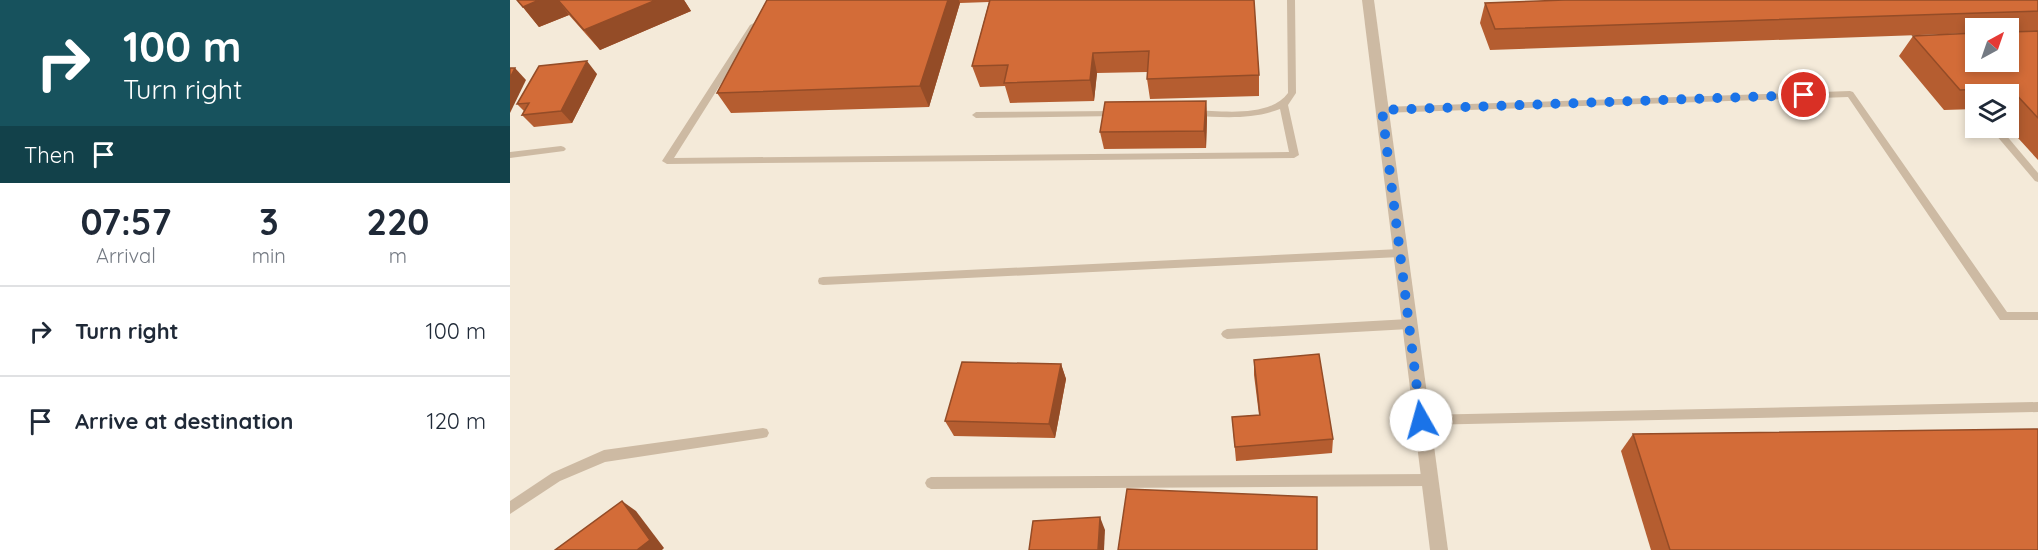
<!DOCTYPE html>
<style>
:root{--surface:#fff;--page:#f2f2f3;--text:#1f2937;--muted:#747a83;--line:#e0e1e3}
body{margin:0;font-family:Quicksand,sans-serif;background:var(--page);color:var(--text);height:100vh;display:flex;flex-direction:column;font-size:22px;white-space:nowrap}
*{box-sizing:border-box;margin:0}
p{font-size:20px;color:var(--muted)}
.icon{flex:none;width:33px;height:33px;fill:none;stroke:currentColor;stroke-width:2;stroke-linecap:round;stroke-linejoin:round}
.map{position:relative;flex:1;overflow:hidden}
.panel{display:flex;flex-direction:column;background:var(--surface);width:510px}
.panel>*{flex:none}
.hud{background:#17525d;color:#fff;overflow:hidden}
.needle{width:39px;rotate:40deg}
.tools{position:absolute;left:1455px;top:18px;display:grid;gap:12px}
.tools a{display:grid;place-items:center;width:54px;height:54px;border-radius:0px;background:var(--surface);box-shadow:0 3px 9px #0003;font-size:30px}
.pin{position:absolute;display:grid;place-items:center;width:51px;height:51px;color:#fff;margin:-26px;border:3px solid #fff;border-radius:50%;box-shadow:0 2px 6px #0007}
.me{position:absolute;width:66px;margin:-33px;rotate:353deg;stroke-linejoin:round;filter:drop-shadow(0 0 4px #0008)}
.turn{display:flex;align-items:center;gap:21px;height:126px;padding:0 24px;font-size:27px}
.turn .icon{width:78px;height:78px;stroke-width:2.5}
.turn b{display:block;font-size:42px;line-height:51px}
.then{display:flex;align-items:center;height:57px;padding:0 24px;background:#0003;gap:12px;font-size:22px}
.eta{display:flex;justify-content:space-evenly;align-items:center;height:102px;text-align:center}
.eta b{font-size:36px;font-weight:700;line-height:42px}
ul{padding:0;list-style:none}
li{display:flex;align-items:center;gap:18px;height:90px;padding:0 24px;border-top:2px solid var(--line)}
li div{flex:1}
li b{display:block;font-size:22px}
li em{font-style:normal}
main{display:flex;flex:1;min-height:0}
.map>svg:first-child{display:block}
</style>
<main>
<section class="panel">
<div class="hud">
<div class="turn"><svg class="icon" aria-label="right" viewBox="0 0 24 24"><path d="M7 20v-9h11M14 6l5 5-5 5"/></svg><div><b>100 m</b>Turn right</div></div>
<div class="then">Then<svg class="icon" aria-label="arrive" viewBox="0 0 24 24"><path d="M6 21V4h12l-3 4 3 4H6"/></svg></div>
</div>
<div class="eta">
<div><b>07:57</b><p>Arrival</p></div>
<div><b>3</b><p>min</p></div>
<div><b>220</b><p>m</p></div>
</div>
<ul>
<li><svg class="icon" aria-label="right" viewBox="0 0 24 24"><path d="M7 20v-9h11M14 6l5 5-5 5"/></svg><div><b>Turn right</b></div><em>100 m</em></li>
<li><svg class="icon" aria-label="arrive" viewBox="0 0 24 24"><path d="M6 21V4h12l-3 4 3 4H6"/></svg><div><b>Arrive at destination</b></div><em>120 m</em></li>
</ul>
</section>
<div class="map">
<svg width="1528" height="550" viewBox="0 0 1528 550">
<rect width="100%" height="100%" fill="#f4ead9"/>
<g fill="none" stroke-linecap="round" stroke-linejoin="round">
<g fill="#cdbaa3" fill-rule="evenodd">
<path d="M777,0H785L786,93L778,105L789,155L784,158L157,164L152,161L240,25L244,23L248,25L164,158L779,152L770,109C742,120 713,117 684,116L680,113L684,110C711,111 760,118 778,93Z"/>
<polygon points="1340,91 1343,92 1497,312 1528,312 1528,320 1490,320 1338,97 872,113 868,110 872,107"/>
<polygon points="605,111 609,114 608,116 466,118 462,115 466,112"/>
<polygon points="1480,128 1490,128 1528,173 1528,182 1525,181"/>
<polygon points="51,146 54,147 56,149 54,151 0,158 0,152"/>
<polygon points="890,249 895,253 890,257 313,285 309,284 308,281 309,278 313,277"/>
<polygon points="899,319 903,321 904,324 903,327 899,329 717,339 713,337 711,334 713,331 717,329"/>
<polygon points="1528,402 1528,412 911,425 907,424 905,420 907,416 911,415"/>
<polygon points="253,428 257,429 259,433 257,437 253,438 95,462 50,481 0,514 0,501 42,473 94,450"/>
<polygon points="919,474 923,476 925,480 923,484 919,486 421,489 417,487 415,483 417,479 421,477"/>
</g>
<polygon fill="#cdbaa3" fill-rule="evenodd" points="852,0 864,0 938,550 920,550"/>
</g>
<g fill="#b55d30">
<polygon points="7,0 174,0 181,11 90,50 59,15 29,27"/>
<polygon points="257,0 744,0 749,75 749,96 640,99 637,79 637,72 587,73 584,101 500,103 495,86 470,87 462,66 479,2 450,3 419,107 221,113 207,93"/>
<polygon points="1528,0 1528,31 1498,32 1498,28 1466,28 1466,33 980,50 970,23 975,3"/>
<polygon points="1528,31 1528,160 1498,127 1498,94 1466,94 1466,109 1434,110 1389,56 1403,36"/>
<polygon points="87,74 62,123 24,127 12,115 14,111 7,104"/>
<polygon points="696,101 697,118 696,148 594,149 590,132"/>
<polygon points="744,360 823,439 822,453 726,461 722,417 749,415 744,375"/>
<polygon points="551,364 556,379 545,438 444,436 435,421"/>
<polygon points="1123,434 1528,550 1141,550 1111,451"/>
</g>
<g fill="#944c27">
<polygon points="29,0 48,0 59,15 29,27 13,7"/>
<polygon points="146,0 174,0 181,11 90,50 74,30"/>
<polygon points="438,0 449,0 450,3 419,107 410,86"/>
<polygon points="583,53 587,73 584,101 580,80"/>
<polygon points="77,61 87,74 62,123 51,111"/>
<polygon points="5,68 16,80 0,113 0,78"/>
<polygon points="696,101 697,118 696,148 694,131"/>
<polygon points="551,364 556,379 545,438 539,424"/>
<polygon points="112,501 126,511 154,548 152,550 127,550"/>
<polygon points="590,517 595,530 594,550 588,550"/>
</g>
<g fill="#d36c38" stroke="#944c27" stroke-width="1.5">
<polygon points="7,0 29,0 13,7"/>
<polygon points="48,0 146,0 74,30"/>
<polygon points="257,0 438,0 410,86 207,93"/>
<polygon points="480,0 744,0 749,75 637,79 639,51 583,53 580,80 494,83 498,65 462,66"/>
<polygon points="1055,0 1528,0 1528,11 985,29 975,3"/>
<polygon points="1528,31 1528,118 1500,88 1450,90 1403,36 1466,33 1466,62 1498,62 1498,32"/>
<polygon points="77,61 51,111 12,115 19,103 7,104 29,66"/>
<polygon points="0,68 5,68 0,78"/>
<polygon points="696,101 694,131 590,132 595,102"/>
<polygon points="809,354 823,439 725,447 722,417 750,415 744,360"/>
<polygon points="452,362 551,364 539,424 435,421"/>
<polygon points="1528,429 1528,550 1160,550 1123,434"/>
<polygon points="617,489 807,497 807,550 608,550"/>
<polygon points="112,501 140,540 127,550 45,550"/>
<polygon points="590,517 588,550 519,550 523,521"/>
</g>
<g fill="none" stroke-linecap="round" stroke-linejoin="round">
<polyline stroke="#1a73e8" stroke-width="10" stroke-dasharray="0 18" points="911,420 872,110 1294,95"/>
</g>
</svg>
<div class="tools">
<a><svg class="needle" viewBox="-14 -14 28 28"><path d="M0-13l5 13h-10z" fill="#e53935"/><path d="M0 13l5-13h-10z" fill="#747a83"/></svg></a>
<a><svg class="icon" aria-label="layers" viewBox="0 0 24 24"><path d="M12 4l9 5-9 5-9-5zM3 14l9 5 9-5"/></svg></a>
</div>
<div class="pin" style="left:1294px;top:95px;background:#d93025"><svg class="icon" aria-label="arrive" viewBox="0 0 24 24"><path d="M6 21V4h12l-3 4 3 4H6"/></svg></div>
<svg class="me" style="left:911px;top:420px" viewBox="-20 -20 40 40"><circle r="19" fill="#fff"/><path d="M0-13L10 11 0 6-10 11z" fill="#1a73e8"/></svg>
</div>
</main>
